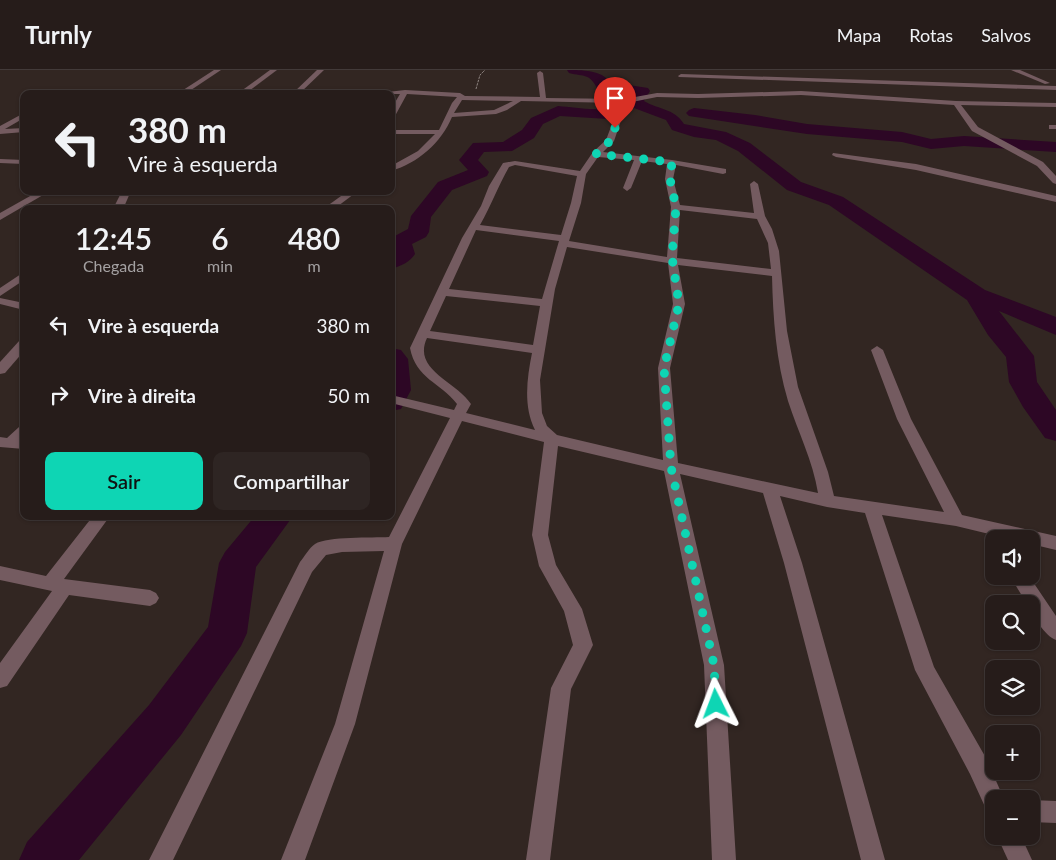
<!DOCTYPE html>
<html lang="pt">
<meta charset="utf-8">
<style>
:root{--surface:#261c1a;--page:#2e2523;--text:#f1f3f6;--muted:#a4a1a2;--line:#423a39;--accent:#0ed5b4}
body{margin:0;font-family:Lato,sans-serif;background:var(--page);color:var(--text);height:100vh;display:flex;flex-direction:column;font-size:19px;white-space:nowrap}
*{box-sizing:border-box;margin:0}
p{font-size:16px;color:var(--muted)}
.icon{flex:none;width:28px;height:28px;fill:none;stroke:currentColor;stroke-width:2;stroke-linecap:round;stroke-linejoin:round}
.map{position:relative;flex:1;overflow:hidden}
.sheet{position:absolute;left:20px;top:135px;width:375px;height:315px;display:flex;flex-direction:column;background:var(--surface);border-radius:10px;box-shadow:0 1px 4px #0004,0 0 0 1px var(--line)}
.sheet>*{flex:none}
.banner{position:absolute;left:20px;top:20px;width:375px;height:105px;border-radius:10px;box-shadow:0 1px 4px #0004,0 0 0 1px var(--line);background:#261c1a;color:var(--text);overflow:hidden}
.fabs{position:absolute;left:985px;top:460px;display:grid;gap:10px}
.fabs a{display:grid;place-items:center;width:55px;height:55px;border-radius:10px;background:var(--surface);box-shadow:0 1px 4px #0004,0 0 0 1px var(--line);font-size:25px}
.pin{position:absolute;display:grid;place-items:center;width:42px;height:42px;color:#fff;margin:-51px -21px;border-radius:50% 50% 50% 0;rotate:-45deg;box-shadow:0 0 5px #0007}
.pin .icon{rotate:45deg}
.me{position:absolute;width:55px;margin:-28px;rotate:357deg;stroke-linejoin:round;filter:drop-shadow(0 0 4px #0008)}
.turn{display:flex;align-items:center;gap:18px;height:105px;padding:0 25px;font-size:22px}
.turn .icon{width:65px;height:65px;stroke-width:2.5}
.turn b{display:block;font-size:35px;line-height:42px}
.eta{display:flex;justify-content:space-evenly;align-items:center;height:85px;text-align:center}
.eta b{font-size:30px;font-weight:600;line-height:35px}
.cta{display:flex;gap:10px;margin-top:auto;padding:10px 25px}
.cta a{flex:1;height:58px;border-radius:10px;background:var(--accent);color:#111;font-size:20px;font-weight:600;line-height:58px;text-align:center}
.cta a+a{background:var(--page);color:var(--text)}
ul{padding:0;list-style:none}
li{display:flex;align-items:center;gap:15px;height:70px;padding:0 25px}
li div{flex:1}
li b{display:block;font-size:19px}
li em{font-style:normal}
header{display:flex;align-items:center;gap:30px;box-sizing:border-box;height:70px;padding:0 25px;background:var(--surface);border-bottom:1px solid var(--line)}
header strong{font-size:24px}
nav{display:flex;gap:28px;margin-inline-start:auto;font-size:18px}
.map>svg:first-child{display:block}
</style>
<header>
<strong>Turnly</strong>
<nav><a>Mapa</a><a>Rotas</a><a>Salvos</a></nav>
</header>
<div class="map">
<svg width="1056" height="790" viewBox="0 0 1056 790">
<rect width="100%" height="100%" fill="#322622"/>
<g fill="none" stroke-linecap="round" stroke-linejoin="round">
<g fill="#2d0725" fill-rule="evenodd">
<path d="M567,0C581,0 603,0 609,12L648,18L650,21L644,31C659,40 674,38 684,54L726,62L750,73L801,112L843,127L985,220L1056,247V265L999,241L1034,286L1037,312L1056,340V371L1045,368L1023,337L1009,312L1006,287L988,265L967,230L829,135L787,120L738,81L716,70L694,67L672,60L666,50L634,38L608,49L560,46L543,54L534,68L512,81L484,82L478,90L489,102L487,106L452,120L431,147L429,162L426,167L412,174L415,184C410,192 401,196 391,199V168L408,159L411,146L438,112L468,100L459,90L473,73L503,72L522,60L531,48L558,36C582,38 617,46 633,24L597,18C589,3 585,7 569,3Z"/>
<polygon points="694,38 755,45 807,54 902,62 931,69 964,66 1056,72 1056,82 964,76 931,79 902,72 807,64 689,46 686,43 689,40"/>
<polygon points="391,278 401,280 408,289 411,320 401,339 391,341"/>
<polygon points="255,446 293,446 256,497 247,563 241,576 181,665 79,790 19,790 27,772 149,635 208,557 219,493 225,482"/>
</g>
<polyline stroke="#8e8481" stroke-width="1" stroke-dasharray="2.5 1" stroke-linecap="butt" points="476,19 480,5 485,0"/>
<g fill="#745b60" fill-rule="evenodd">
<polygon points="214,0 221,0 185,24 177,24"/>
<polygon points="270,0 277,0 245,24 237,24"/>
<polygon points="317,0 324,0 299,24 292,24"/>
<polygon points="1011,0 1020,0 1050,13 1045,14"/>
<path d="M540,1L543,3L546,28L624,29L657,23L698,24L801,21L956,31L1056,33V37L961,35L978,57L1043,92L1056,106V114L1053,113L1037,96L972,61L954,35L801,25L698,28L657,27L627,33L614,71L603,82L672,90L726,99V103L723,104L676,95L673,109L680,135L754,143L750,114L754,111L758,114L765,146L772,159L779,181L787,261L798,317L828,402L834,426L944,442L897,349L871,280L877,276L883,280L911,349L962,445L1056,466V480L1031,474V469H1010L956,456L882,445L934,597L986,688L1004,729H994V742L986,739L970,704L915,600L865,443L827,437L780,426L802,493L885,790H861L784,493L763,423L680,404L724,595L736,790H712L704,595L664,401L558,376L548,465L556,495L582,539L593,575L571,619L550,790H526L551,618L573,575L564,541L539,496L532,465L544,372L462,351L402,474L355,654L305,790H281L335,654L384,481L342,482L326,485L312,502L173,790H149L300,492C304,487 309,478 315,474C328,466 372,468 389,467L450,348L391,333V325L454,340L457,334C440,312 416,309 410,278L462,168L481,136L489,116L503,93L515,91L580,101L593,82L606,70L620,33L521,31L507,40L496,44L452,47C441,73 418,93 391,101V96L418,81L435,64H391V60H439L452,33L457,27L407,24L395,46L391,48V39L400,24H370L405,20L460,23L465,26L540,27L537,3ZM462,30L513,31L494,40L454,43ZM598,87L634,90L623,118L627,121L631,118L642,91L667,94L665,109L671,137L667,187L569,171L581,133L586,104ZM515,95L577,106L571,133L561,165L480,155C491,136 498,116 509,97ZM680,140L757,149L768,173L771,199L677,188ZM476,160L559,171L542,229L449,219ZM567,177L668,193L673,234L658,298L663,390L557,365L547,356L542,343L540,310L555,219ZM678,195L772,206C773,248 776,291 788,331C798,362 813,391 818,423L678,393L670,298L685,234ZM446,226L540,236L533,275L430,261ZM427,268L532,283C527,308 523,336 535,360L466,343L471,334C456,311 412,300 427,268Z"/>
<polygon points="681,4 1056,16 1056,20 679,7 678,6"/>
<polygon points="24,43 24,48 5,59 24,58 24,62 0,64 0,56"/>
<rect x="1049" y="55" width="7" height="4"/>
<polygon points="833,83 916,94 1056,126 1056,132 916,100 836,87 832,85"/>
<polygon points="0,89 24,90 24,94 0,93"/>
<polygon points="39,121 50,121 0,150 0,143"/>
<polygon points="122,121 131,121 123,139 113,139"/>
<polygon points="348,121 358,121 334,139 323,139"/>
<polygon points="24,202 24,210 0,226 0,218"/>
<polygon points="0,228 24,233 24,240 0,234"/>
<polygon points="24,269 24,281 5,303 0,304 0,292 20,270"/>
<polygon points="24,355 24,379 0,377 0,367 7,368 19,357"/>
<polygon points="93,446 110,446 64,509 150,520 156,523 159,528 156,533 150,536 69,525 7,616 0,618 0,593 52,521 0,510 0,496 46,506"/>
<path d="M1010,506H1029L1056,546V570C1045,566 1031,545 1031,534H1027Z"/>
<polygon points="1031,730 1056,731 1056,753 1031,752"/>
<polygon points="997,766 1021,766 1032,790 1008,790"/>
</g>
</g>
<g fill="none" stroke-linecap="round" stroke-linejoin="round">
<polyline stroke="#0ed5b4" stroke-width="9" stroke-dasharray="0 16.2" points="615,58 610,71 596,84 672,92 670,109 676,137 672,187 679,234 664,298 671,397 714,595 716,634"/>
</g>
</svg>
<div class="fabs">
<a><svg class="icon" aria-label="sound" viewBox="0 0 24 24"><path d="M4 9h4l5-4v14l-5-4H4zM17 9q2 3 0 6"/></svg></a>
<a><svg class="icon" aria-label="search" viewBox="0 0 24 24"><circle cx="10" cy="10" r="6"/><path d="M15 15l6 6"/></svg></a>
<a><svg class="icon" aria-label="layers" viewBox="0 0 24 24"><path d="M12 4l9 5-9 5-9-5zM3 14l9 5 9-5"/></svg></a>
<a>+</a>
<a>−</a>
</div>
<div class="pin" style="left:615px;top:58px;background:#d93025"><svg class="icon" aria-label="arrive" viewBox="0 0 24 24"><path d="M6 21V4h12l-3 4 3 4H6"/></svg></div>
<svg class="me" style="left:716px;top:634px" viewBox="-20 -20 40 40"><path d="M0-17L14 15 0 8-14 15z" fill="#0ed5b4" stroke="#fff" stroke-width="4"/></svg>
<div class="banner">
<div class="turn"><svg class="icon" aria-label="left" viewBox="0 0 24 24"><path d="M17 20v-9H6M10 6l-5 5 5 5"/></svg><div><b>380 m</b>Vire à esquerda</div></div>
</div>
<section class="sheet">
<div class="eta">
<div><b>12:45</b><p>Chegada</p></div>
<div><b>6</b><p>min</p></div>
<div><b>480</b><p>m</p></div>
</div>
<ul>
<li><svg class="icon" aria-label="left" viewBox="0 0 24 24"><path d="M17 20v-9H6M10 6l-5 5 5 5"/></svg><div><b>Vire à esquerda</b></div><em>380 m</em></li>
<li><svg class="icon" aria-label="right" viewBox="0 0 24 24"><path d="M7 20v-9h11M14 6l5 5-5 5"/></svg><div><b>Vire à direita</b></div><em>50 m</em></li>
</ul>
<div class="cta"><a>Sair</a><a>Compartilhar</a></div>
</section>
</div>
